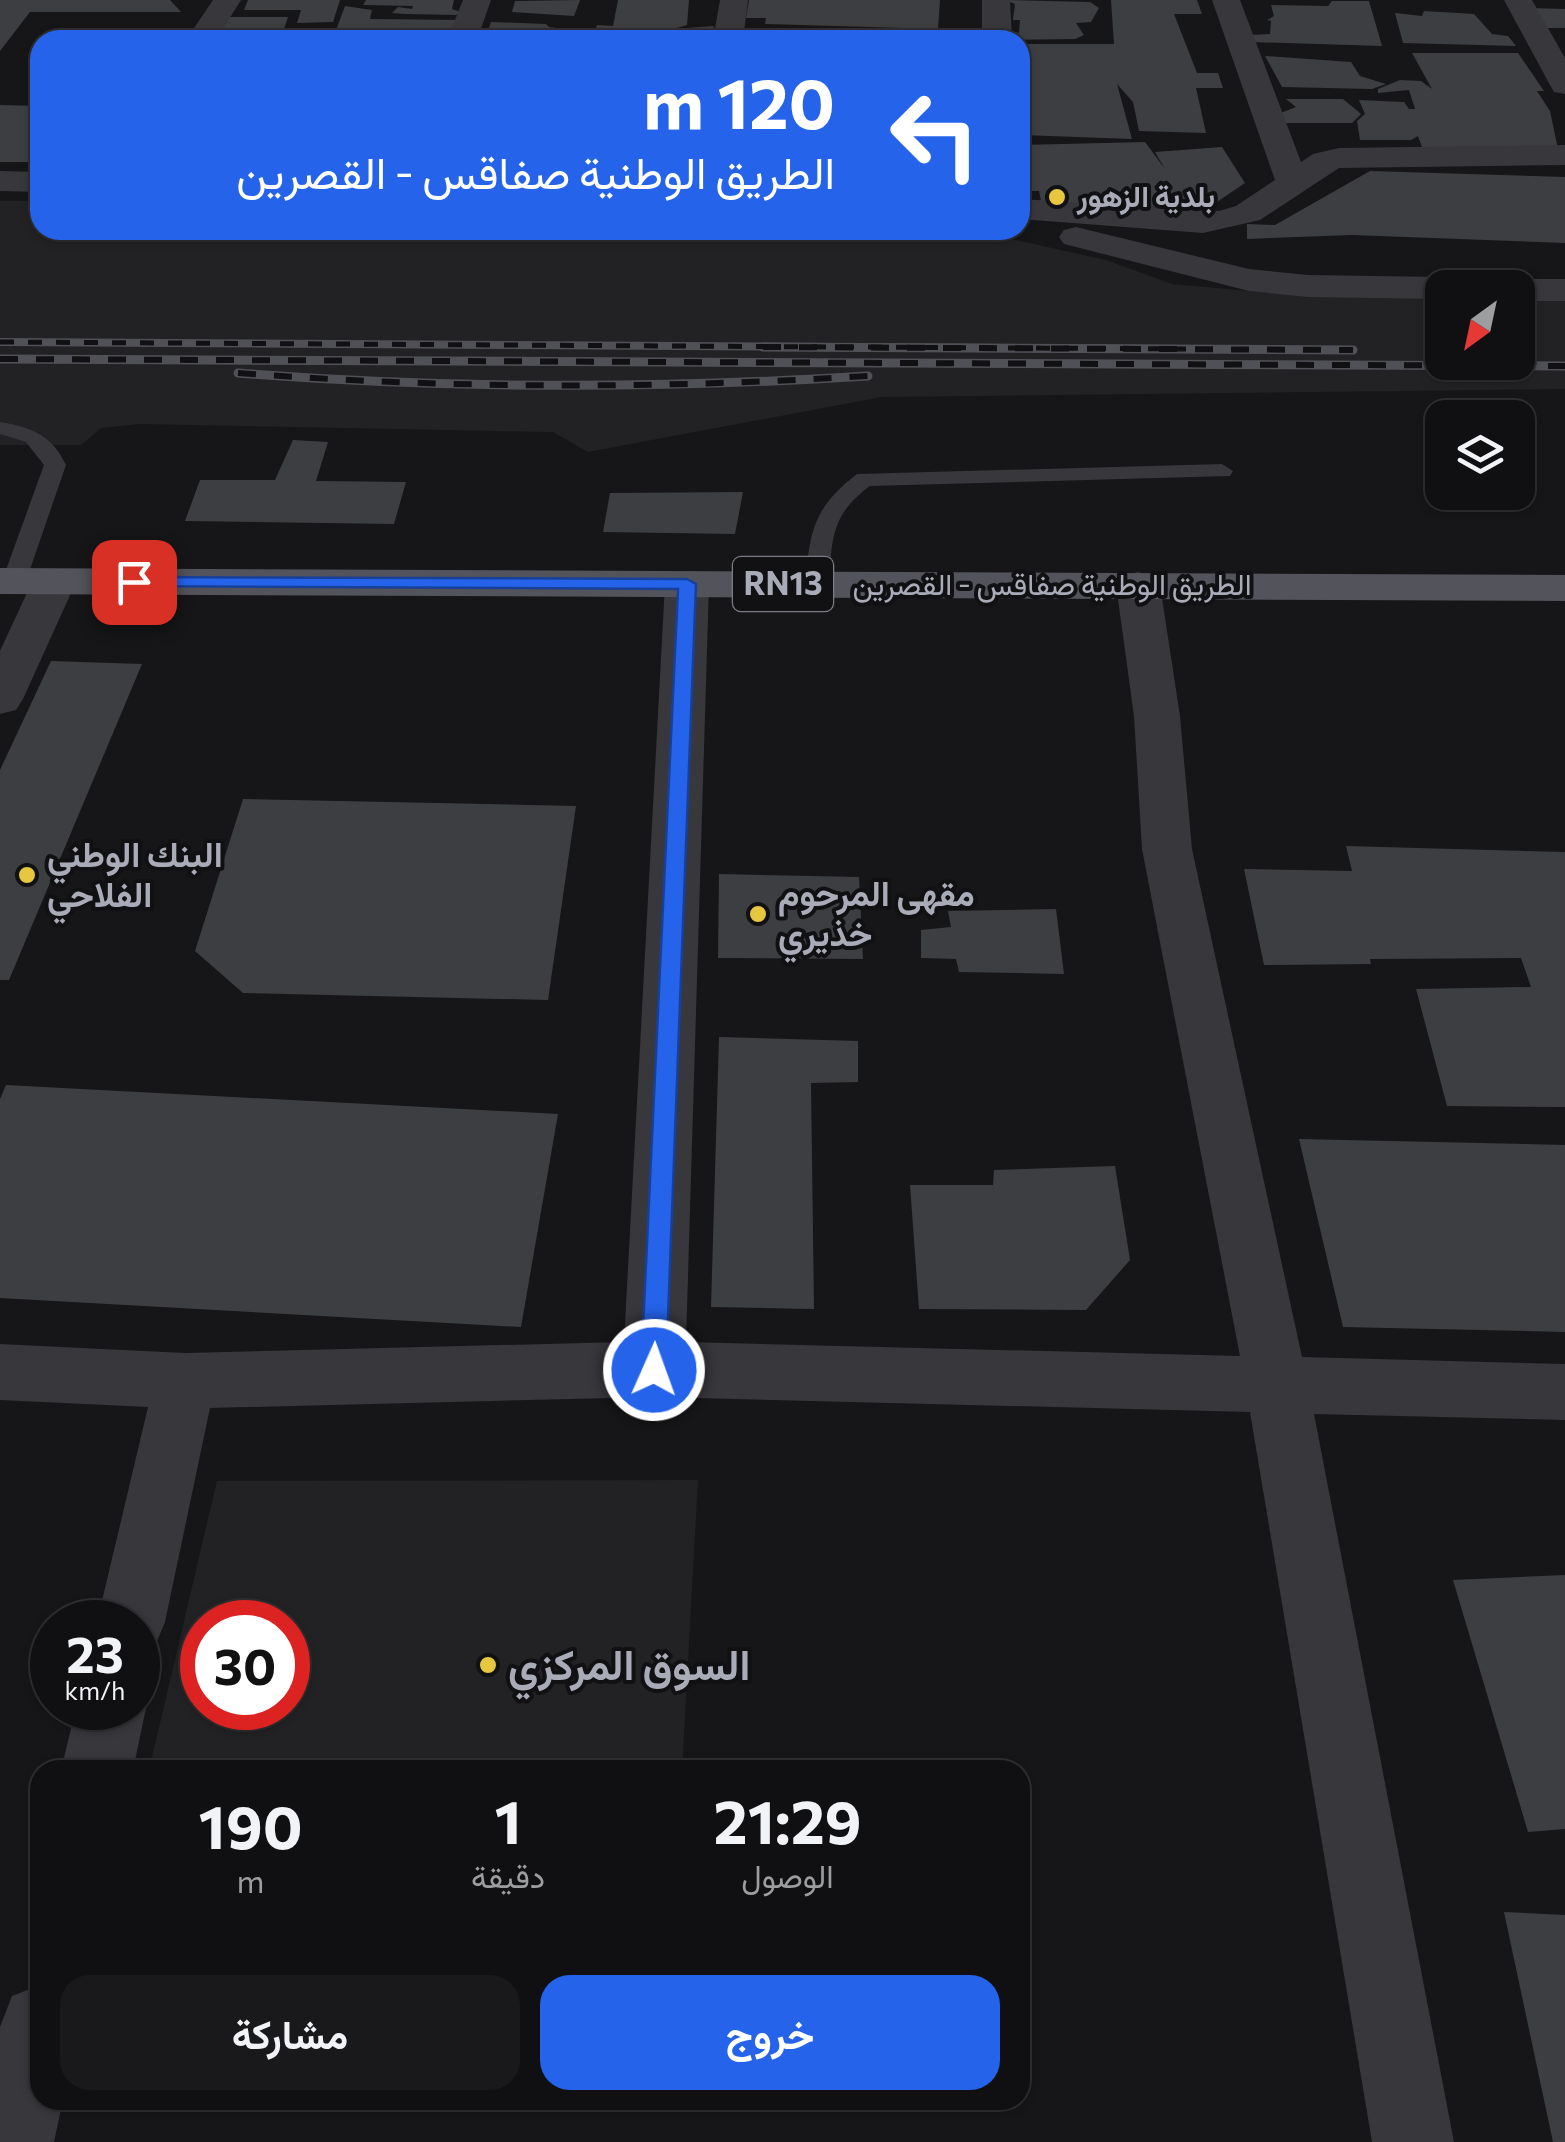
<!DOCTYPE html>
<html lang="ar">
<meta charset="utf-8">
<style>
:root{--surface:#101012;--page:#19191b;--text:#f1f3f6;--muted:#9c9d9f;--line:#303032;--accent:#2563eb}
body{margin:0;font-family:Commissioner,Vazirmatn,sans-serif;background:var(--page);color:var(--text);direction:rtl;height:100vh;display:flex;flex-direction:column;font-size:38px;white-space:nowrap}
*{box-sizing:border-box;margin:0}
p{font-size:32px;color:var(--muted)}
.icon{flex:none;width:55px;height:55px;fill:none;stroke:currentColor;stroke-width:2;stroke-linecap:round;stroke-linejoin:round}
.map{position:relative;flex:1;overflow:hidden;direction:ltr}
.drawer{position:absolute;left:30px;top:1760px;width:1000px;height:350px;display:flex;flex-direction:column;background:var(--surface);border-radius:30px;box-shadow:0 2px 8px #0004,0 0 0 2px var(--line);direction:rtl}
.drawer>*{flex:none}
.hud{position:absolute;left:30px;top:30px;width:1000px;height:210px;border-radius:30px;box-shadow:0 2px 8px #0004,0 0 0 2px var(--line);direction:rtl;background:#2563eb;color:#fff;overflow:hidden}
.needle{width:65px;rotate:213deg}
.tools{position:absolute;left:1425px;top:270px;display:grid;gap:20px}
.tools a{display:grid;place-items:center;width:110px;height:110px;border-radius:20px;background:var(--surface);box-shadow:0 2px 8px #0004,0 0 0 2px var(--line);font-size:50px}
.speed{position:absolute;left:30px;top:1600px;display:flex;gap:20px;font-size:50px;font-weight:700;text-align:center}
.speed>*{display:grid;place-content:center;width:130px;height:130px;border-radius:50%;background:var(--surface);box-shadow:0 2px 8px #0004,0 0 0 2px var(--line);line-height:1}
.speed small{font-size:25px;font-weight:400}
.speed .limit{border:15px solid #d22;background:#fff;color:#111}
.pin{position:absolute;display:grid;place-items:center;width:85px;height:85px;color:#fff;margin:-42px;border-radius:20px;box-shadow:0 5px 15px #0006}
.me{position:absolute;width:110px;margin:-55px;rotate:2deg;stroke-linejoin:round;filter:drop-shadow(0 0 8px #0008)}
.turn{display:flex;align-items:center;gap:35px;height:210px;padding:0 30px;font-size:45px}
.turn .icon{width:130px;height:130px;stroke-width:2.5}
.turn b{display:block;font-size:70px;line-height:85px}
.eta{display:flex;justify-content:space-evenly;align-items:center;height:170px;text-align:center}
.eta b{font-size:60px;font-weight:700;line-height:70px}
.primary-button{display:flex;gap:20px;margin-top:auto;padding:20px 30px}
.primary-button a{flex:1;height:115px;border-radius:30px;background:var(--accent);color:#fff;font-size:40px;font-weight:700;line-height:115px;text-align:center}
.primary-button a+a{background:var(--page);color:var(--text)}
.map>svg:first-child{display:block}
</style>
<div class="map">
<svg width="1565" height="2142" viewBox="0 0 1565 2142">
<rect width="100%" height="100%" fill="#161618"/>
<g fill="#222224" fill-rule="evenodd">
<polygon points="0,201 40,201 40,230 936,230 1011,239 1106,260 1172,284 1293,295 1442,296 1442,362 1518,362 1518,296 1565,296 1565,389 882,397 588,452 553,432 139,424 101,428 81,445 0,445"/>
<path d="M698,1480L682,1770H149L217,1481ZM202,1622H288V1708H202Z"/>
</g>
<g fill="#3d3e41">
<polygon points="0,0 170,0 181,12 30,12 0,51"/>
<polygon points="248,0 340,0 333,22 297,23 301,10 244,10"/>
<polygon points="366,0 454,0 452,9 461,12 456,15 406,14 392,13 398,7 412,9 413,6 363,5"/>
<polygon points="580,0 574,16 512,12 515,1"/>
<polygon points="618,0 689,0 687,25 677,28 676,40 592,40 597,25 613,26"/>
<polygon points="749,0 940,0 938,29 765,24 766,18 746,18"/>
<polygon points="1005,0 1090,2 1099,8 1091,22 1076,23 1084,35 1075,39 1005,40 1006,30 1019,33 1020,20 1013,20 1015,4"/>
<polygon points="1111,0 1197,0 1202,14 1174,14 1197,73 1218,73 1223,88 1196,88 1206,133 1139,131 1133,102 1117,84 1132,139 1022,135 1020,82 1025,82 1020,44 1114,44"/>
<polygon points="1332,1 1369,1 1382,46 1250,42 1250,35 1270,34 1271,21 1267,20 1274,16 1271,5 1328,6"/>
<polygon points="345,6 372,10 370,19 461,20 454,40 324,40 328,30 336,30"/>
<polygon points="1527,8 1565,9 1565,28 1538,28"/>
<polygon points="1424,11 1474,14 1492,34 1508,36 1516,46 1403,43 1395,13 1422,16"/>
<polygon points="225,17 288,17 283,32 316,32 314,40 217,38"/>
<polygon points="491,22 546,24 549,27 578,31 574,40 495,40 499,31 488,31"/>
<polygon points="714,26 708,40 681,40 687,28"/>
<polygon points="1412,53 1518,53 1544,91 1537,91 1550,111 1558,149 1422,147 1418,136 1411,140 1360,140 1357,121 1365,114 1359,100 1404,102 1409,109 1415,109 1409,90 1378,93 1378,89 1400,80 1421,81 1432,89"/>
<polygon points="1265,56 1351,62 1360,76 1386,84 1372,89 1282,87"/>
<polygon points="1286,99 1343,99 1361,114 1352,123 1282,123 1278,114 1296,107"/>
<polygon points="0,105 40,106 40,162 0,162"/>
<polygon points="1145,142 1165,169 1155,152 1222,147 1245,183 1217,202 1173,207 1042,206 1039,191 1020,191 1020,145"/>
<polygon points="1370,171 1565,177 1565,243 1352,235 1247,239 1247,224 1275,225"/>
<polygon points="293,440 328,442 316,481 406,482 394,524 185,521 200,480 275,480"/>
<polygon points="743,492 735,534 603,532 610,493"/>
<polygon points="51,661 142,664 9,980 0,980 0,770"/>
<polygon points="243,799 576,806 548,1000 243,993 195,951"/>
<polygon points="1346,846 1565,852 1565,1107 1447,1106 1416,989 1531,987 1521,958 1370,959 1371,964 1264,965 1244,869 1352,871"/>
<polygon points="719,874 859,877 863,959 718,958"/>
<polygon points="1056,909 1064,974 959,972 956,959 921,958 921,930 951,927 948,911"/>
<polygon points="719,1037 858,1041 858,1082 811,1083 814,1309 711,1307"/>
<polygon points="6,1085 558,1114 521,1327 0,1298 0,1099"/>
<polygon points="1299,1139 1565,1145 1565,1332 1343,1327"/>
<polygon points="1115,1166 1130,1260 1086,1310 919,1309 910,1185 993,1185 994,1170"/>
<polygon points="1565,1575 1565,1829 1528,1832 1453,1580"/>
<polygon points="1504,1912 1565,1915 1565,2142 1553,2142"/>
</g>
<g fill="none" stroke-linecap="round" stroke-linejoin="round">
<g fill="#37373c" fill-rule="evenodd">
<path d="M0,422C31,427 52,435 66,465L26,581L14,588L2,581L44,465L26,442L0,434Z"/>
<path d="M1222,464L1233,471L1230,476L870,486C831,515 832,538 829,584L817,591L805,584C810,531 813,508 857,474Z"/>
</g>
<g fill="#37373c" fill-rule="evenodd">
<polygon points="213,0 241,0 216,40 186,40"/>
<polygon points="463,0 491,0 477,40 447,40"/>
<polygon points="720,0 748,0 743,40 713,40"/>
<polygon points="982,0 1010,0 1012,40 982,40"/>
<polygon points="1212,0 1240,0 1301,162 1313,154 1339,148 1565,145 1565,165 1339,168 1260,220 1203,233 1020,219 1020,199 1219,211 1236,206 1275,180"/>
<polygon points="1504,0 1532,0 1565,58 1565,94 1554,92 1550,85"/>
<polygon points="0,171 40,172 40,192 0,191"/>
<polygon points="1076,227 1249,269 1308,275 1442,277 1455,280 1460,288 1442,288 1442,299 1308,297 1249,291 1064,244 1059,237 1064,230"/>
<polygon points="1518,279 1565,279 1565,301 1518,301 1518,288 1502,288"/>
<polygon points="54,569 69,573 76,582 23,699 16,710 0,714 0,651 32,582 39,573"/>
<polygon points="687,571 702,575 709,584 686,1342 1240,1356 1142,849 1134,716 1116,585 1123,576 1138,572 1153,576 1160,585 1180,716 1192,849 1302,1357 1565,1364 1565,1420 1314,1414 1454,2142 1372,2142 1250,1412 654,1397 210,1408 165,1622 155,1646 138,1653 138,1622 97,1622 148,1407 0,1400 0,1344 185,1353 624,1342 665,584 672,575"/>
<polygon points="138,1687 146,1708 133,1770 61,1770 76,1708 138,1708"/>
<polygon points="40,1985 40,2100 63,2100 54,2142 0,2142 0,2027 12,1996"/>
</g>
<polygon fill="#53545b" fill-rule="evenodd" points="0,568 1565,575 1565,601 0,594"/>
<defs>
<polyline id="rail-far1" points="0,342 1186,349"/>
<g id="rail">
<polyline points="763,347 1353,350"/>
<polyline points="0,359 1565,366"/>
<path d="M238,373C448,389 657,389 868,376"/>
</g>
</defs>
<use href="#rail-far1" stroke="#505157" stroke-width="8"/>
<use href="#rail" stroke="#505157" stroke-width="9"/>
<use href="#rail-far1" stroke="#111113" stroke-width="5" stroke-dasharray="14" stroke-linecap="butt"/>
<use href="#rail" stroke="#111113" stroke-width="6" stroke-dasharray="18" stroke-linecap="butt"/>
</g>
<polygon fill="#2563eb" stroke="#184099" stroke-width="2.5" points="134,577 687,579 696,584 666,1370 663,1378 654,1381 644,1378 641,1370 678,589 127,586 125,582"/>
<g fill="#e6c73f" stroke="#111113" stroke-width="4">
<circle cx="1057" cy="197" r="10"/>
<circle cx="27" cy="875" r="10"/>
<circle cx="758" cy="914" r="10"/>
<circle cx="488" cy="1665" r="10"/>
</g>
<g text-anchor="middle" stroke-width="8" stroke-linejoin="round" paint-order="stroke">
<g font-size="30" font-weight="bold" fill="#a9abb7" stroke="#111113" text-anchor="start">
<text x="1077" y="207">بلدية الزهور</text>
</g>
<g font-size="30" fill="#a9abb7" stroke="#111113">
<text x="1052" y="595">الطريق الوطنية صفاقس - القصرين</text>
</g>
<rect fill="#111113" stroke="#7b7d86" stroke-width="2.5" x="733" y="557" width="100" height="54" rx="8"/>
<g font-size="32" font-weight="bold" fill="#a9abb7">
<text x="783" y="595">RN13</text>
</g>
<g font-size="35" font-weight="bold" fill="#a9abb7" stroke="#111113" text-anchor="start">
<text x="47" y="867">البنك الوطني<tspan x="47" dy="40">الفلاحي</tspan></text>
<text x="778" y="906">مقهى المرحوم<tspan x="778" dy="40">خذيري</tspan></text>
</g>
<g font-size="42" font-weight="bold" fill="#a9abb7" stroke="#111113" text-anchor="start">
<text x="508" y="1680">السوق المركزي</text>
</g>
</g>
</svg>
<div class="tools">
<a><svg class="needle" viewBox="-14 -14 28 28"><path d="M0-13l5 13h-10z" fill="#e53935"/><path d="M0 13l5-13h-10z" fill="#9c9d9f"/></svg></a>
<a><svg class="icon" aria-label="layers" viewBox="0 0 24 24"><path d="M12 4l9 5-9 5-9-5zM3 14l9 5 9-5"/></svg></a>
</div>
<div class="speed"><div>23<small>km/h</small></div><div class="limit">30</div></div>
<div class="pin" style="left:134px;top:582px;background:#d93025"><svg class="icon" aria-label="arrive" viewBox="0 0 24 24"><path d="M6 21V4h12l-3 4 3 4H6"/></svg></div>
<svg class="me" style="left:654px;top:1370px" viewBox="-20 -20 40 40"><circle r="17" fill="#2563eb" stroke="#fff" stroke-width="3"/><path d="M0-11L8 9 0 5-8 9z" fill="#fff"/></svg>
<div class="hud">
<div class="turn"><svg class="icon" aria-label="left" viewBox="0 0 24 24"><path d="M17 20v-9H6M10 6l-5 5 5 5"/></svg><div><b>120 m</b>الطريق الوطنية صفاقس - القصرين</div></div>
</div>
<section class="drawer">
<div class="eta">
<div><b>21:29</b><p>الوصول</p></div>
<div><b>1</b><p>دقيقة</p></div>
<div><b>190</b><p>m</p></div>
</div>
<div class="primary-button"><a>خروج</a><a>مشاركة</a></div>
</section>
</div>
